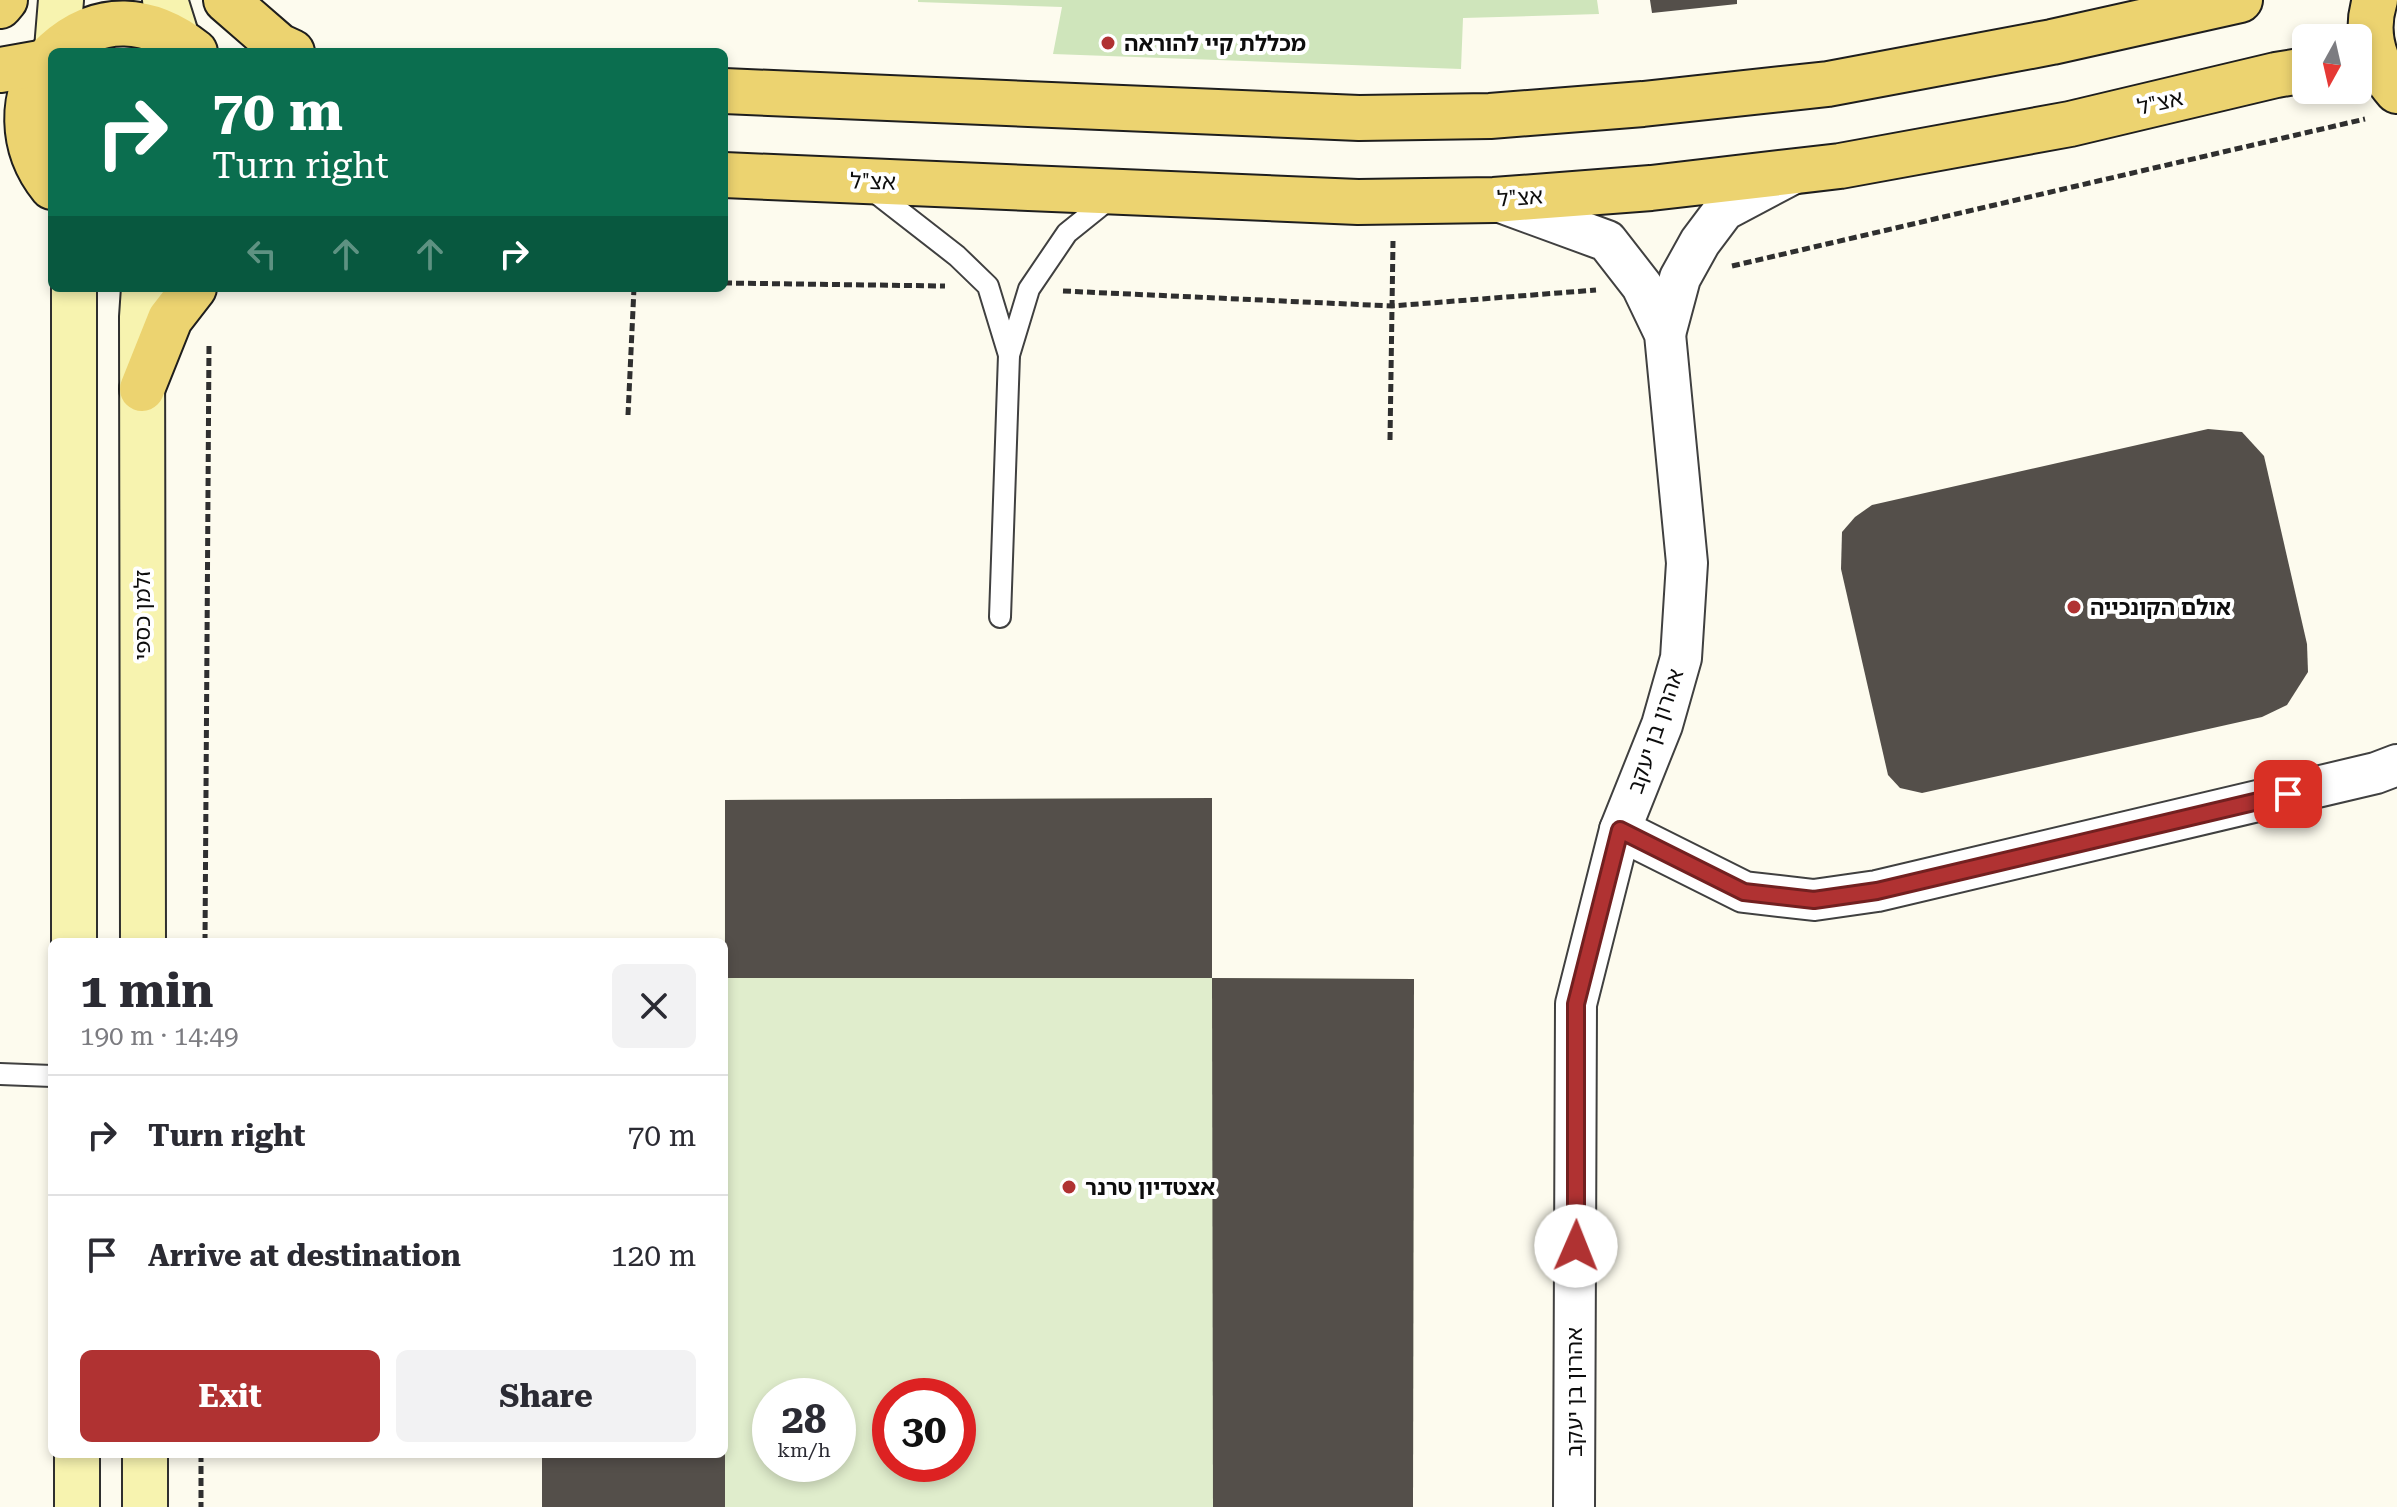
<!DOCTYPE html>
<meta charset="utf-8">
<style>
:root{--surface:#fff;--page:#f2f2f3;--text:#2b2b33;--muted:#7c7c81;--line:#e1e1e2;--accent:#b03232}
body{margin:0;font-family:"Roboto Serif","Noto Sans Hebrew",serif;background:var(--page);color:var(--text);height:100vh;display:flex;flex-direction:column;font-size:30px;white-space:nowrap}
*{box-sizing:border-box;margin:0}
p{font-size:26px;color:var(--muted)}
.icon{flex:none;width:44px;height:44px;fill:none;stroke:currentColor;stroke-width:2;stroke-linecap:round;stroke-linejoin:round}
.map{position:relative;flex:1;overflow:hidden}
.side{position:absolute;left:48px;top:938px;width:680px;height:520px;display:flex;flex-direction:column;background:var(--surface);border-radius:12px;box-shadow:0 4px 12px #0003}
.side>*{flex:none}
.guide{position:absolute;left:48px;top:48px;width:680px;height:244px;border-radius:12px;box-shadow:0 4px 12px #0003;background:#0b6e4f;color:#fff;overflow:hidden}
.needle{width:52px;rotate:188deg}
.tools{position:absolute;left:2292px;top:24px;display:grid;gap:16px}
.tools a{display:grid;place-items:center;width:80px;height:80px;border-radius:12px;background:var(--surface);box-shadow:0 4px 12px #0003;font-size:40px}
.speed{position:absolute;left:752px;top:1378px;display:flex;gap:16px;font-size:40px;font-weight:700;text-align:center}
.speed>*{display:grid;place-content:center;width:104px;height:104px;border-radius:50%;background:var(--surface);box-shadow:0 4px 12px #0003;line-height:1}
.speed small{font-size:20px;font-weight:400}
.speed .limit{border:12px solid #d22;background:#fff;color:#111}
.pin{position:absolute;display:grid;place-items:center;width:68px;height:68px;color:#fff;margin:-34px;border-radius:16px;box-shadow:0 4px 12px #0006}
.me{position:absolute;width:88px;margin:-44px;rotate:1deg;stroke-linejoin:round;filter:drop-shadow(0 0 6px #0008)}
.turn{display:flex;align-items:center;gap:28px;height:168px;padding:0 32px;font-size:36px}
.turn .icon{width:104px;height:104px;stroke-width:2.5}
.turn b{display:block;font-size:56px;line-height:68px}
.lanes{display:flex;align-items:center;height:76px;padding:0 32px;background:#0003;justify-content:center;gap:40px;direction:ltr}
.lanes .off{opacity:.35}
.round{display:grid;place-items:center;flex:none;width:84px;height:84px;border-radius:12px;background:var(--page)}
.head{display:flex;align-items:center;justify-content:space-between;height:136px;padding:0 32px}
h1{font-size:48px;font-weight:700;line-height:60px}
.primary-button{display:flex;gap:16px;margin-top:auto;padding:16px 32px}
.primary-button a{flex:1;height:92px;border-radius:12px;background:var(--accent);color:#fff;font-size:32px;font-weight:700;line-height:92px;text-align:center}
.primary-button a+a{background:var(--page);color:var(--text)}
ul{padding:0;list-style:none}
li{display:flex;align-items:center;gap:24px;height:120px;padding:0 32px;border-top:2px solid var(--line)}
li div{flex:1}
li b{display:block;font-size:30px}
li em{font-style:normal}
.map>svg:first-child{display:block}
</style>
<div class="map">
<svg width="2397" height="1507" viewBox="0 0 2397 1507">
<rect width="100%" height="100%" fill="#fdfbee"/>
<polygon fill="#cfe5bb" points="918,0 1597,0 1599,14 1463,18 1461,69 1053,54 1062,7 918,2"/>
<path fill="#e0edcc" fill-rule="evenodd" d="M1212,798V978L1414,979L1413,1507H542V1454H724L725,800ZM770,1396H838V1464H770ZM890,1396H958V1464H890Z"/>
<g fill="#544f4a">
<polygon points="1650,0 1737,0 1737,4 1652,13"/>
<polygon points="2208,429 2242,432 2264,456 2307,644 2308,672 2287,705 2262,717 1922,793 1900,788 1888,775 1841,569 1842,532 1855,517 1872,505"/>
<polygon points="1212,798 1212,978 725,978 725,800"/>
<polygon points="1212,978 1414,979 1413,1507 1213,1507"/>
<rect x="542" y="1454" width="183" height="53"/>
</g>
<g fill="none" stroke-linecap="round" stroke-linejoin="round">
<defs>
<g id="lane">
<polyline points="871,189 957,256 988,286 1009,355"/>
<polyline points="1000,617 1009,355 1029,289 1067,233 1113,196"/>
<polyline points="0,1074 52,1076"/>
</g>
<g id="street">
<polyline points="1495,200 1607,241 1642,286 1665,334 1687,563 1681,658 1662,725 1620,830 1576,1004 1574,1507"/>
<polyline points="1665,334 1680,278 1700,242 1724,210 1792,174"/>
<polyline points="1620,830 1744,892 1814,900 1877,891 2376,773 2397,765"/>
</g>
<g id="secondary">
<polyline points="165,0 177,38"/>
<polyline points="57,49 61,0"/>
<polyline points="74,288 74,942"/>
<polyline points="143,942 142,317 144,288"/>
<polyline points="77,1454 77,1507"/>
<polyline points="145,1454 145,1507"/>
</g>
<g id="primary">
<polyline points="226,0 279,46 292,52"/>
<path d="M2375,0C2364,34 2374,65 2397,91"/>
<polyline points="0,6 5,0"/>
<path d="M55,52C99,12 150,16 195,52"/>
<path d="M52,55C17,93 21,149 52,187"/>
<polyline points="0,70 46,62"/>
<polyline points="724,91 1359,118 1490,116 1643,104 1828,84 2052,42 2240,0"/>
<polyline points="724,175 1358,202 1494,200 1651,188 1840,166 2070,124 2276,75 2306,70"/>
<polyline points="142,389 170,319 194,288"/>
</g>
</defs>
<use href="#lane" stroke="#404040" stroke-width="24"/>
<use href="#street" stroke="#404040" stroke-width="44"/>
<use href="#secondary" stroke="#2f2f2f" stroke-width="48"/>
<use href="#primary" stroke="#1e1e1e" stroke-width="48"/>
<g stroke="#2f2f2f" stroke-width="5" stroke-dasharray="8 4" stroke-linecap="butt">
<polyline points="1732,266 2365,119"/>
<polyline points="724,283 945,286"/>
<polyline points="1063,291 1392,306 1596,290"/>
<polyline points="628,415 634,288"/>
<polyline points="1390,440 1393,241"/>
<polyline points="205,942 209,343"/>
<polyline points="201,1454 201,1507"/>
</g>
<use href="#lane" stroke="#fff" stroke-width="20"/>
<use href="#street" stroke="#fff" stroke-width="40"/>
<use href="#secondary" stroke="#f7f3af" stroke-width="44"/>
<use href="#primary" stroke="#ecd370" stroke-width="44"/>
</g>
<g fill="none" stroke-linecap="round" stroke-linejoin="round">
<defs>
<polyline id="route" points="1576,1246 1576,1004 1620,830 1744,892 1814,900 1877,891 2288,794"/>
</defs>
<use href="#route" stroke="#722020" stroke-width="20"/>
<use href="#route" stroke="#b03232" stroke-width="14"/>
</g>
<g fill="#b03232" stroke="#fff" stroke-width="3">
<circle cx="1108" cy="43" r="8"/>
<circle cx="2074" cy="607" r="8"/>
<circle cx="1069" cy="1187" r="8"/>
</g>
<g text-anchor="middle" stroke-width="8" stroke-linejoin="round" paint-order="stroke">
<g font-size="22" font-weight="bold" fill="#0d0d0d" stroke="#fff" text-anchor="start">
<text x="1124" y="51">מכללת קיי להוראה</text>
<text x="2090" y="615">אולם הקונכייה</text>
<text x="1085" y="1195">אצטדיון טרנר</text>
</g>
<g font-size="22" fill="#0d0d0d" stroke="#fff">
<text transform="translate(2160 102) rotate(-13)" y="8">אצ"ל</text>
<text transform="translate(873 181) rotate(2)" y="8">אצ"ל</text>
<text transform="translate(1520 197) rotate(-4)" y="8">אצ"ל</text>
<text transform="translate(142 615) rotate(-90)" y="8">זלמן כספי</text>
<text transform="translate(1655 731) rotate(-71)" y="8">אהרון בן יעקב</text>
<text transform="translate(1574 1392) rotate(-90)" y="8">אהרון בן יעקב</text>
</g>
</g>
</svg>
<div class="tools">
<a><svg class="needle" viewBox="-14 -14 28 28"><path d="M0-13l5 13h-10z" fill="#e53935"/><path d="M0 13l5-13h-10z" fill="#7c7c81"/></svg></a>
</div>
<div class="speed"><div>28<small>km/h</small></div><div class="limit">30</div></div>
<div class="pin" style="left:2288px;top:794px;background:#d93025"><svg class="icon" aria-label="arrive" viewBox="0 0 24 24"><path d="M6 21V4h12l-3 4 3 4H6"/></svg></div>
<svg class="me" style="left:1576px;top:1246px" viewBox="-20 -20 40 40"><circle r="19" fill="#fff"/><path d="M0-13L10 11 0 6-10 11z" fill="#b03232"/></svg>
<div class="guide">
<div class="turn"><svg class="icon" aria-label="right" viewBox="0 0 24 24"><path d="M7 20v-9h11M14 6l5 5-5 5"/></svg><div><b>70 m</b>Turn right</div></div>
<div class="lanes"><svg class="icon off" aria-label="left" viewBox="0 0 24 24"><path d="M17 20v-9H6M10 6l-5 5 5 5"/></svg><svg class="icon off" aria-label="ahead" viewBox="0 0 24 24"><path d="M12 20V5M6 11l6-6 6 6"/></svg><svg class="icon off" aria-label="ahead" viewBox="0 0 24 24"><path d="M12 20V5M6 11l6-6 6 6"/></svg><svg class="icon" aria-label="right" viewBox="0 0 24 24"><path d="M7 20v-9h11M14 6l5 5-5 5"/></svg></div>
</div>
<section class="side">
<div class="head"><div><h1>1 min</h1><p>190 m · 14:49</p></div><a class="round"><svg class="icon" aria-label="close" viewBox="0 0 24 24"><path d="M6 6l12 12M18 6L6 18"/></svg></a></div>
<ul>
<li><svg class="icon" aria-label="right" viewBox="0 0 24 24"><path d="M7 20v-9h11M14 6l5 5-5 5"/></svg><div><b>Turn right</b></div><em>70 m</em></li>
<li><svg class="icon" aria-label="arrive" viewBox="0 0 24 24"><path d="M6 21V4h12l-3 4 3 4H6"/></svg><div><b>Arrive at destination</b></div><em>120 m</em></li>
</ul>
<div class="primary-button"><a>Exit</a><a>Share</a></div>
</section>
</div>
